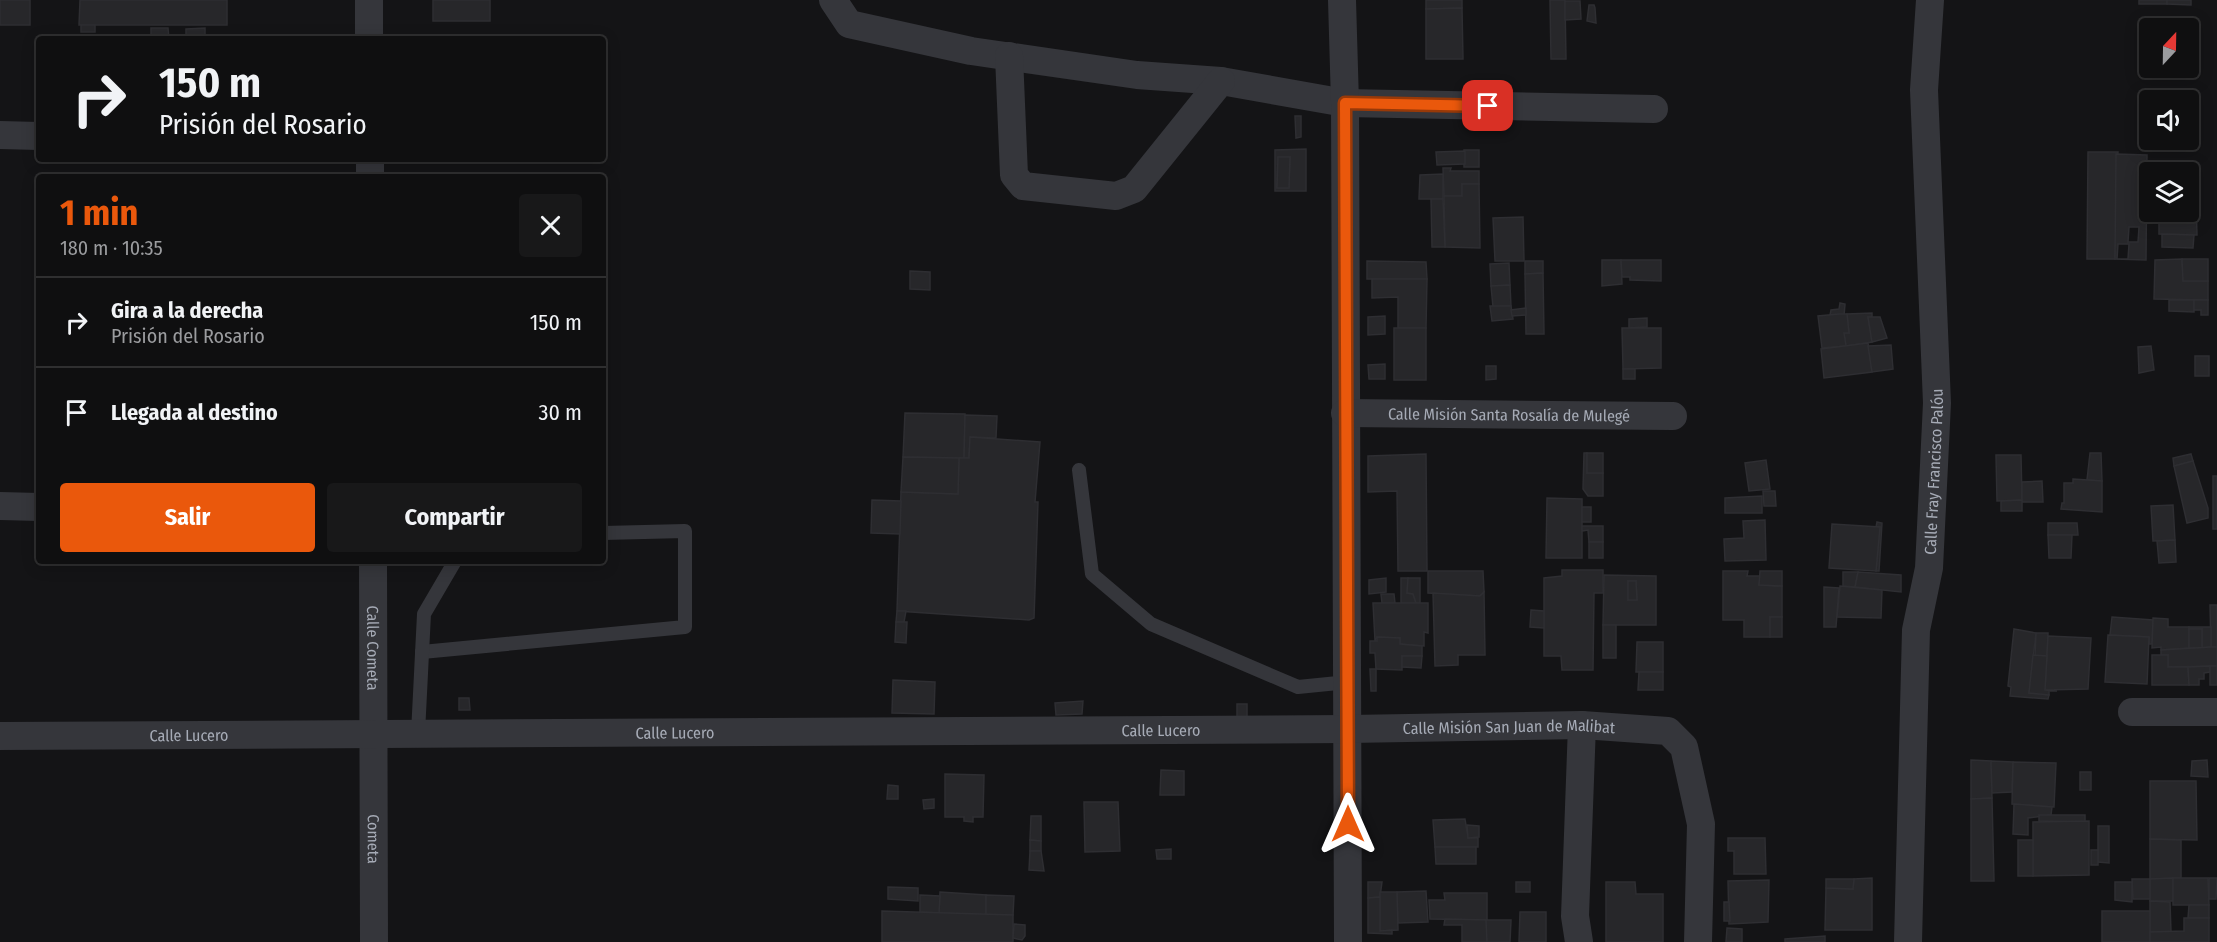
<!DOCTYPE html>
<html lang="es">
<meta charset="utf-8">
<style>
:root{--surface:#0f0f10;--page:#181819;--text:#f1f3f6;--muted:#9b9c9f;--line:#2f2f30;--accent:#ea580c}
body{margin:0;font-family:"Fira Sans Condensed",sans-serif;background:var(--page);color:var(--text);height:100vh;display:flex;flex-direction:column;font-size:22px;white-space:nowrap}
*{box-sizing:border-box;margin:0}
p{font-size:20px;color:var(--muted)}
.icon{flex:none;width:33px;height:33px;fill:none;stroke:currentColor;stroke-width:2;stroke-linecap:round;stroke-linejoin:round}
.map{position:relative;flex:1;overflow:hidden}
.details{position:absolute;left:36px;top:174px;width:570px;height:390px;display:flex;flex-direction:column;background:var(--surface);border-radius:6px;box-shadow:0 3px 15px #0003,0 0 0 2px var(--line)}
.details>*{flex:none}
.banner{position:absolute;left:36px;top:36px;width:570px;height:126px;border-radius:6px;box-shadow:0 3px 15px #0003,0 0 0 2px var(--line);background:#0f0f10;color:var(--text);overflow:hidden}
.needle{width:39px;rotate:22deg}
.controls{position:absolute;left:2139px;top:18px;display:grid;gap:12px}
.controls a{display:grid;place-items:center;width:60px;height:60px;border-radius:6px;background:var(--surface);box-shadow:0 3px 15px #0003,0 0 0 2px var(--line);font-size:30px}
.pin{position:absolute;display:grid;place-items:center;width:51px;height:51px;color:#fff;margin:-26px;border-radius:12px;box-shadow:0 3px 9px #0006}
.me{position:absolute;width:66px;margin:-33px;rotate:0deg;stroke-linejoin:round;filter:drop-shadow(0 0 4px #0008)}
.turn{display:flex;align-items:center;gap:21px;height:126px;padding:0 24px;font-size:27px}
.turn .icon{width:78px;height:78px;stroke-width:2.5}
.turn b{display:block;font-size:42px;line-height:51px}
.round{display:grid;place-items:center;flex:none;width:63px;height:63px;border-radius:6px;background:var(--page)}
.headline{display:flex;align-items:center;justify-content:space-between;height:102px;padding:0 24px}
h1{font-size:36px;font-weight:700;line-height:45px;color:var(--accent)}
.primary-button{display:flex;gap:12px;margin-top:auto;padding:12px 24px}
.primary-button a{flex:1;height:69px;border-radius:6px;background:var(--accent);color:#fff;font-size:24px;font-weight:700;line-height:69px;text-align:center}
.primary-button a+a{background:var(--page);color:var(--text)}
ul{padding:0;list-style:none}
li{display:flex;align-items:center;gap:18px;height:90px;padding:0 24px;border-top:2px solid var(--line)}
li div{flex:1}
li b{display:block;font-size:22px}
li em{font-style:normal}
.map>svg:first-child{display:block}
</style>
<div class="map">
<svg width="2217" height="942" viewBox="0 0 2217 942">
<rect width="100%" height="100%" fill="#141416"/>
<g fill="#27272a" stroke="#2e2e32" stroke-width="1.5" fill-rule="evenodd">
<rect x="0" y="0" width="30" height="25"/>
<polygon points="80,0 227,0 227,25 79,25"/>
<rect x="433" y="0" width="57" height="21"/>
<polygon points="1426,0 1462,0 1462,8 1426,9"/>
<polygon points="1550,0 1565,0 1566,59 1551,59"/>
<rect x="2139" y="0" width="28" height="4"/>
<polygon points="2167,0 2191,0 2191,5 2167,4"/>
<polygon points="1565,1 1580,1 1581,19 1565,20"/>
<polygon points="1589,5 1594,5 1595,8 1596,23 1587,21"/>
<polygon points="1462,8 1463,59 1426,59 1426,9"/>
<rect x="81" y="25" width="14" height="7"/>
<polygon points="151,28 168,28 169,39 151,39"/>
<polygon points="205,28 205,39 221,39 186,39 186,29"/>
<polygon points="1295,116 1301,116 1301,137 1296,138"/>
<path d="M1306,149V191H1275V150ZM1278,157H1290L1289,188H1277Z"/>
<rect x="1464" y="150" width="15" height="17"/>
<polygon points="1465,151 1465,164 1437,165 1436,152"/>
<polygon points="2088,152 2118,152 2115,259 2087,259"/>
<path d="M2116,154L2147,155L2146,260L2115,259ZM2129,227H2139L2138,242H2128ZM2118,244H2129L2128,259H2117Z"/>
<polygon points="1278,157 1290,157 1289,188 1277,188"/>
<polygon points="1443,168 1451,168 1450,171 1479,171 1479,184 1462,184 1462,196 1444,196"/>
<polygon points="1443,174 1443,199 1419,199 1420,175"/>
<polygon points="1462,184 1479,184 1480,248 1445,247 1444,196 1462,196"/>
<polygon points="1431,199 1443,199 1445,247 1432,247"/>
<polygon points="2188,199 2196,199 2197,235 2159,234 2159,212 2188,212"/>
<polygon points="1523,217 1524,261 1495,261 1493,218"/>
<polygon points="2162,234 2194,235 2193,248 2162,247"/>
<polygon points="2182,259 2183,281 2208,281 2208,300 2154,299 2155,260"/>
<polygon points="2182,259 2208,259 2208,281 2183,281"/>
<polygon points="1602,260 1621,260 1622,284 1602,286"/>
<polygon points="1621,260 1661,260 1661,281 1630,280 1630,277 1622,277"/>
<polygon points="1367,261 1426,262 1427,279 1367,279"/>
<polygon points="1525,261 1543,261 1543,273 1525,274"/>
<polygon points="1509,263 1510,285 1491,286 1490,264"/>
<polygon points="910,271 930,272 930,290 910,289"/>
<polygon points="1543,273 1544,334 1526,334 1525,274"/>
<polygon points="1372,279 1427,279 1426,328 1398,328 1398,297 1372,298"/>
<polygon points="1510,285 1511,306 1493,307 1491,286"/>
<polygon points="2169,300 2194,300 2194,312 2169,311"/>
<polygon points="2194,300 2208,300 2208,315 2201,315 2201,310 2194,310"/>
<polygon points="1840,303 1845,304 1844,316 1830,315 1831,310 1839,309"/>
<polygon points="1490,306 1511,306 1513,319 1492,321"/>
<polygon points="1526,308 1526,315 1512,316 1511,310"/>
<polygon points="1872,313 1872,317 1868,317 1872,342 1846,346 1844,333 1849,333 1847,314"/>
<polygon points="1839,314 1847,314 1849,333 1844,333 1846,346 1822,348 1818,316"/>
<polygon points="1385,316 1385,334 1368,335 1368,317"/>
<polygon points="1868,317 1880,317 1887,338 1872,342"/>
<polygon points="1647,318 1647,327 1629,328 1629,319"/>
<rect x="1394" y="328" width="32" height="52"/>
<polygon points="1622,328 1661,328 1661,368 1623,369"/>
<polygon points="1868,343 1872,372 1824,378 1821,349"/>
<polygon points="1891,345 1893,369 1872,372 1868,346"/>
<polygon points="2151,346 2154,370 2139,373 2138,347"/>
<rect x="2195" y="356" width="14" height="20"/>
<polygon points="1385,364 1385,379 1369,379 1368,365"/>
<polygon points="1486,366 1496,366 1496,379 1486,380"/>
<rect x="1623" y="369" width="12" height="10"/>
<polygon points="905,413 965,414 964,458 903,457"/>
<polygon points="965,415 997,416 996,438 970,437 969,458 964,458"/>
<polygon points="970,437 1040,442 1035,502 1038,502 1034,618 1029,620 897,611 901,492 958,494 959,458 969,458"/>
<polygon points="1584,453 1587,453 1587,473 1603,473 1603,496 1588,496 1583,489"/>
<rect x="1587" y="453" width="16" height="20"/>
<polygon points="2090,453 2101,453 2102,481 2087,480"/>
<polygon points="1426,454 1427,571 1398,571 1397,491 1368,492 1368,456"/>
<polygon points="2191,454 2193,461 2174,466 2173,458"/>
<polygon points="1996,455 2021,455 2022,500 1997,501"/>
<polygon points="903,457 959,458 958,494 901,492"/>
<polygon points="1766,460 1770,489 1749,491 1745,463"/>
<polygon points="2193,461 2208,508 2208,518 2187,523 2174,466"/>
<rect x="2213" y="476" width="4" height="53"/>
<polygon points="2073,479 2102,481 2102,512 2061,509 2062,503 2064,503 2064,483 2073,483"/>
<polygon points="2042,481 2043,502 2022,502 2022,482"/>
<polygon points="1763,491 1775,491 1776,506 1764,506"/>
<polygon points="1762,496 1762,513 1725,513 1725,498"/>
<polygon points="1547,498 1582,499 1582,558 1546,558"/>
<polygon points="872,500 901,501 900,534 871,533"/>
<polygon points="2022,500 2022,511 2001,511 2001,501"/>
<polygon points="2173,505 2175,540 2153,541 2151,506"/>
<rect x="1582" y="507" width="9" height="15"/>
<polygon points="1765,520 1766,560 1725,561 1724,539 1744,538 1743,521"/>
<polygon points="1877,522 1882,523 1879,571 1876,571 1880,527 1876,527"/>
<polygon points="2048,523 2077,523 2078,535 2048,535"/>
<polygon points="1832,524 1880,527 1876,571 1829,568"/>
<polygon points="1582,526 1603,526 1603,542 1589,542 1588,530 1582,531"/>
<polygon points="2048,535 2072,535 2071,558 2049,558"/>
<polygon points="2175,540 2176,562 2159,563 2157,541"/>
<rect x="1589" y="542" width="14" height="16"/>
<polygon points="1562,570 1603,570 1603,593 1594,593 1593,670 1562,670 1561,656 1544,656 1544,578 1562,576"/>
<polygon points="1428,571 1483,571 1484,592 1480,596 1428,593"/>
<polygon points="1723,571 1748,571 1747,576 1760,576 1759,585 1782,586 1782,617 1770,617 1770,637 1744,637 1744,620 1723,620"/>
<polygon points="1760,571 1782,571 1782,586 1759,585"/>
<polygon points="1843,572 1858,572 1855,587 1843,586"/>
<polygon points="1858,572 1901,575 1901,592 1855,587"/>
<path d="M1604,575L1656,576V625H1603ZM1628,581H1636L1637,600H1628Z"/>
<polygon points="1386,578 1386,592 1369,594 1369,580"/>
<polygon points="1401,578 1408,578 1407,593 1413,594 1416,603 1401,603"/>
<polygon points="1408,578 1420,578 1420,603 1416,603 1413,594 1407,593"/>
<polygon points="1628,581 1636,581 1637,600 1628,600"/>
<polygon points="1840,586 1882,590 1881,618 1837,617"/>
<polygon points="1824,587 1839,588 1836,627 1824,627"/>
<polygon points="1484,592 1485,655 1458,655 1458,665 1435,666 1433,593 1480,596"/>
<polygon points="1381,594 1394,594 1395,603 1382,603"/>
<polygon points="1373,603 1428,603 1428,633 1424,632 1424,646 1400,644 1400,638 1377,637 1375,641"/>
<polygon points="2210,605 2217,605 2217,647 2211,647"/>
<polygon points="1531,610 1544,611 1544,628 1530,627"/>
<polygon points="897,611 906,611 904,622 896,622"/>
<rect x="1770" y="617" width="12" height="20"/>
<polygon points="2112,617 2153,620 2152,644 2149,644 2149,637 2110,635"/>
<polygon points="2153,618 2168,619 2168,627 2189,627 2189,648 2161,650 2161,647 2152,648"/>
<polygon points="896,622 907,622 906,643 895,642"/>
<rect x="1603" y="625" width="13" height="33"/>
<polygon points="2189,627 2211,627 2211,647 2202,648 2202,629 2189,629"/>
<polygon points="2014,629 2036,633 2029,693 2049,695 2048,699 2010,696 2011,687 2008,686"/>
<rect x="2189" y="629" width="13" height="19"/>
<polygon points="2036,633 2048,633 2047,656 2035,656"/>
<polygon points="2108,635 2149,637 2147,684 2105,682"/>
<polygon points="2048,636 2091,638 2088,689 2045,690"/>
<polygon points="1377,637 1400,638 1400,644 1422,646 1422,656 1402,656 1402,670 1376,669 1375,653 1370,653 1370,641 1377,641"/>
<polygon points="1637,642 1663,642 1663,672 1636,672"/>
<polygon points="2211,647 2217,647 2217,666 2168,667 2168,655 2161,655 2161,650"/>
<polygon points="2033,655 2047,656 2045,690 2057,691 2049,691 2049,695 2029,693"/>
<polygon points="2152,655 2168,655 2168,667 2188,667 2189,685 2152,685"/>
<polygon points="1402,656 1422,656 1421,668 1402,667"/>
<polygon points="2210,666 2210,672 2204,673 2204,679 2199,679 2199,685 2189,685 2188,667"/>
<rect x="2210" y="666" width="7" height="19"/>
<polygon points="1370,669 1376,669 1376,691 1371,691"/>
<polygon points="1639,672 1663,672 1663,690 1638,690"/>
<polygon points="893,680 935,682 934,714 892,713"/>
<polygon points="459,698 469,698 470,710 459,710"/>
<polygon points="1083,701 1082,714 1056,715 1055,703"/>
<rect x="1237" y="704" width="10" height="13"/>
<polygon points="1971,760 1991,761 1992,798 1971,799"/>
<polygon points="2207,760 2208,777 2191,776 2192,761"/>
<polygon points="1991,761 2013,762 2012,792 1992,793"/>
<polygon points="2013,762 2056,763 2054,807 2012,804"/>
<polygon points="1161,770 1184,771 1184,795 1160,795"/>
<rect x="2080" y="772" width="11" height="18"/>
<polygon points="945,774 984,775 983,817 973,817 973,822 964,821 964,817 945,817"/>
<polygon points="2150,781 2196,781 2197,840 2150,839"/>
<polygon points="888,785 898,786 898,799 887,799"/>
<polygon points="1992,798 1994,881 1971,881 1971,799"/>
<polygon points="934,799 934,808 924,809 923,800"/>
<polygon points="1084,802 1118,802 1120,851 1085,852"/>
<polygon points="2014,804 2052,807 2051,815 2028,818 2028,835 2013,834"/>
<polygon points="2039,815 2085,815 2085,822 2039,821"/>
<polygon points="1031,816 1041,816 1041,841 1030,840"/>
<polygon points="1465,819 1468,838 1478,838 1478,847 1435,847 1433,820"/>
<polygon points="2089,821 2089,875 2033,876 2033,822"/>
<polygon points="1467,825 1479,826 1479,837 1468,838"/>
<polygon points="2098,826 2109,826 2109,863 2098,862"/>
<polygon points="1728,838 1765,838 1766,874 1734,874 1734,851 1728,851"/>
<polygon points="2150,839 2181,840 2181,878 2150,879"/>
<polygon points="1030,840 1041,841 1041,851 1030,851"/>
<rect x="2018" y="840" width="15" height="36"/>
<polygon points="1435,847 1476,847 1476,864 1436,864"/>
<polygon points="1171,849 1171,859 1157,859 1156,850"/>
<rect x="2091" y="850" width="7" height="15"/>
<polygon points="1030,851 1041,851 1044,871 1029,870"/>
<polygon points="1872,878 1872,930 1825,930 1826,888 1853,889 1854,879"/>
<polygon points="2173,878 2173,901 2150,901 2150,879"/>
<polygon points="2173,878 2208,878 2209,905 2173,905"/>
<polygon points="2209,878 2217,878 2216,899 2209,899"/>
<polygon points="1826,879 1854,879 1853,889 1826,888"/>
<polygon points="2132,879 2150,879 2150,899 2133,899"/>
<polygon points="1769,880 1768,922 1729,924 1728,881"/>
<polygon points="1368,882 1382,882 1380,897 1368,898"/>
<rect x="1516" y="882" width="14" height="10"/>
<polygon points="1606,882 1635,882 1636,894 1663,894 1663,942 1606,942"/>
<polygon points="2115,882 2132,882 2132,902 2115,900"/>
<polygon points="888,887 918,888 918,901 888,899"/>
<polygon points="1426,891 1428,922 1398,923 1397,892"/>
<polygon points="940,892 986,895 986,915 939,913"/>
<polygon points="1380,892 1397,892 1398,930 1380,931"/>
<polygon points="1444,893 1487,893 1487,920 1430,919 1429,900 1445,900"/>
<polygon points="920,895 940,896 939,913 920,912"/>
<polygon points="986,895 1014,896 1013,915 986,915"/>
<polygon points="1380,897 1380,931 1392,930 1392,934 1368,933 1368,898"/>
<polygon points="2150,901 2170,902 2171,932 2150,932"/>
<polygon points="1724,902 1729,902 1730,921 1724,921"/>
<polygon points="2189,905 2209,905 2209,918 2188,918"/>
<polygon points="882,911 1013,915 1013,942 882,942"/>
<rect x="2102" y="911" width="48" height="31"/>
<polygon points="1520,912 1546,912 1546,942 1519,942"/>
<polygon points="2184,918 2209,918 2209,942 2150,942 2150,932 2184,931"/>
<polygon points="1445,919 1487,920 1487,942 1462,942 1462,925 1444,925"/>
<polygon points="1486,920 1511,920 1510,942 1487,942"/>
<polygon points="1014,924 1025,925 1025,936 1022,940 1013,938"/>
<polygon points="1727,928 1742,929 1742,942 1726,942"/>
<polygon points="1825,936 1825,942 1785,942 1785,939"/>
</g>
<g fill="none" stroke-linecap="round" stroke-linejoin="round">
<g stroke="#35363b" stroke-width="14">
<polyline points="1079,470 1092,574 1151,624 1298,687 1348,682"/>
<polyline points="422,652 685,627 685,531 603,533"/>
<polyline points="418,733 424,614 455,561"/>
</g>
<g stroke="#35363b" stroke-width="28">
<polyline points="369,0 369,39"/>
<polyline points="833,0 849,24 971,51 1137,75 1221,81 1345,103 1654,109"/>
<polyline points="1342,0 1345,103 1348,942"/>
<polyline points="1009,56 1014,175 1023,186 1116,196 1134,189 1221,81"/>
<polyline points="0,135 39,136"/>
<polyline points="370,159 370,177"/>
<path id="s1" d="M1345,413L1673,416"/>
<polyline points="0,506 39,507"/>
<path id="s2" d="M373,561L374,942"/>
<polyline points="2132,712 2217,712"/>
<path id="s3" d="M0,736L1349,729L1582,725L1668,731L1684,747L1701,824L1698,942"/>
<polyline points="1579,942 1575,916 1582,725"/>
<path id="s4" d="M1908,942L1916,630L1929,568L1937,403L1924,90L1930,0"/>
</g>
</g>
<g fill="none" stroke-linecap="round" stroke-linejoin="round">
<defs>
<polyline id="route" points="1348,824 1345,103 1488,106"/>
</defs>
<use href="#route" stroke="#983908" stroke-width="15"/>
<use href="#route" stroke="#ea580c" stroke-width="10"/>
</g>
<g text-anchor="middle" stroke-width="6" stroke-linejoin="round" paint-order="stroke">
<g font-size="16" fill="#a6abb6" stroke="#0f0f11">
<text dy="6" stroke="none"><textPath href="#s1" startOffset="164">Calle Misión Santa Rosalía de Mulegé</textPath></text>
<text dy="6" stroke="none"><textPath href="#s4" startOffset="472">Calle Fray Francisco Palóu</textPath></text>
<text dy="6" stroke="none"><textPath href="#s2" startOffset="87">Calle Cometa</textPath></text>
<text dy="6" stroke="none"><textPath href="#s3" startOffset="1509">Calle Misión San Juan de Malibat</textPath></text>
<text dy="6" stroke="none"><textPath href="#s3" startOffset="1161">Calle Lucero</textPath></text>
<text dy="6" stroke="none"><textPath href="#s3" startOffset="675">Calle Lucero</textPath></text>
<text dy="6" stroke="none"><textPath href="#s3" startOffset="189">Calle Lucero</textPath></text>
<text dy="6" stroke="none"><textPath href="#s2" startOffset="278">Cometa</textPath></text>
</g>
</g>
</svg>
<div class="controls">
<a><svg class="needle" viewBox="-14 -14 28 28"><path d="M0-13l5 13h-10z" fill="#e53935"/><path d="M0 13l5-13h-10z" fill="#9b9c9f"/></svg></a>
<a><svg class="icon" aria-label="sound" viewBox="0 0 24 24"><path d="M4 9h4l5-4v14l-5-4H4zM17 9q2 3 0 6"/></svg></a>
<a><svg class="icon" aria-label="layers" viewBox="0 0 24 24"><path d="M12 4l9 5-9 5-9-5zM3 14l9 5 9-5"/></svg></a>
</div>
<div class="pin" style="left:1488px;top:106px;background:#d93025"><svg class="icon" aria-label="arrive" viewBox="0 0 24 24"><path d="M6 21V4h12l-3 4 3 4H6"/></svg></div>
<svg class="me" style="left:1348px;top:824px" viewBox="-20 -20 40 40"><path d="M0-17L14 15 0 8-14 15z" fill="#ea580c" stroke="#fff" stroke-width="4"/></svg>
<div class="banner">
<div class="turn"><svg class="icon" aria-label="right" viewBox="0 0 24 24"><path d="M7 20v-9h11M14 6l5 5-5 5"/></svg><div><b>150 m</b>Prisión del Rosario</div></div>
</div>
<section class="details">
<div class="headline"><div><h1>1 min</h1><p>180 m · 10:35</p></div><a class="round"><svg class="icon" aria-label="close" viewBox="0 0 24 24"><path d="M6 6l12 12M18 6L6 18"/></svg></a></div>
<ul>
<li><svg class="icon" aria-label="right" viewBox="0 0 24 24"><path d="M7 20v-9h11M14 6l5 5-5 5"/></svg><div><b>Gira a la derecha</b><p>Prisión del Rosario</p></div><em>150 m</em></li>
<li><svg class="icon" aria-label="arrive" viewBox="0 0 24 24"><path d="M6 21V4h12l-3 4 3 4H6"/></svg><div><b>Llegada al destino</b></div><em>30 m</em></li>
</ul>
<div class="primary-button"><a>Salir</a><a>Compartir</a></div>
</section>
</div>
